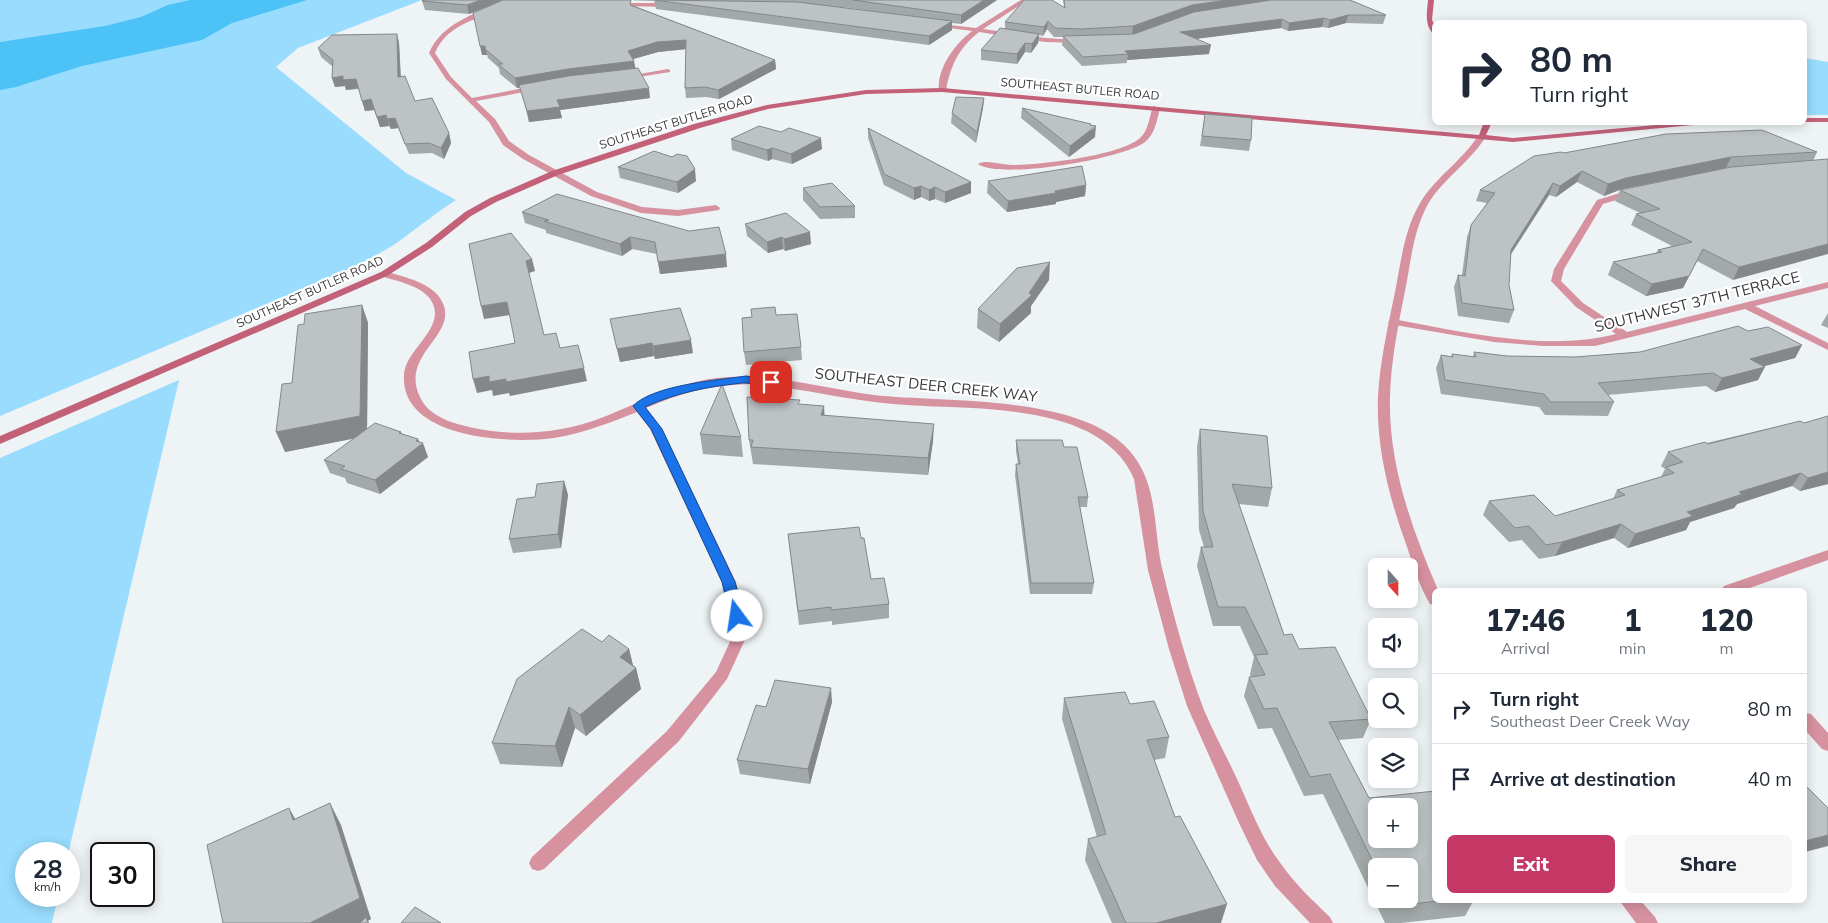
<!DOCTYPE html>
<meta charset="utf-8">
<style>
:root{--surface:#fff;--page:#f6f6f7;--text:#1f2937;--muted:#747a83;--line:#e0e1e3;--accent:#c53865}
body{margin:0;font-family:Mulish,sans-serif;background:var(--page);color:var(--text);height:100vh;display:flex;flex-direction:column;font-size:19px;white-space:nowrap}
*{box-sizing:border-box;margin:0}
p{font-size:16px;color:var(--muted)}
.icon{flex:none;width:28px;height:28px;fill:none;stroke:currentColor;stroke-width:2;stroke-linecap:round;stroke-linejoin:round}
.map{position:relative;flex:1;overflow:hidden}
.sheet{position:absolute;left:1432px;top:588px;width:375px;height:315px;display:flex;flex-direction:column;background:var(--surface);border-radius:8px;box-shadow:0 2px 12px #0003}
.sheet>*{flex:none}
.guide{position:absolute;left:1432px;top:20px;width:375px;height:105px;border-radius:8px;box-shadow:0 2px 12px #0003;background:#fff;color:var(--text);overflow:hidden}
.needle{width:32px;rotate:159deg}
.controls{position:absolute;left:1368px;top:558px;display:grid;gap:10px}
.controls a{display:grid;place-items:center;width:50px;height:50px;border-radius:8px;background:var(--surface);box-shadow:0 2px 12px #0003;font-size:25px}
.speed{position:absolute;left:15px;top:842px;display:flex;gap:10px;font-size:25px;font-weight:700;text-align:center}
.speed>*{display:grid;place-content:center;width:65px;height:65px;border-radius:50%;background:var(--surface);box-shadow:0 2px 12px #0003;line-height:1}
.speed small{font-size:12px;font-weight:400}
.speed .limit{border:2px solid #111;border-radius:8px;background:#fff;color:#111}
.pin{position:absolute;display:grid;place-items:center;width:42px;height:42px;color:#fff;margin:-21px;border-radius:10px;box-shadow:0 2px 8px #0006}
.me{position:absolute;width:55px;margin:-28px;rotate:346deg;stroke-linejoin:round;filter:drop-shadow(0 0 4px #0008)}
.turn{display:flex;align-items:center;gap:18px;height:105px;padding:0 15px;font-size:22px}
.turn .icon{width:65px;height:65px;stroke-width:2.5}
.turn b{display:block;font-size:35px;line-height:42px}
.eta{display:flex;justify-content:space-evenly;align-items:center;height:85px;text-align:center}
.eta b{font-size:30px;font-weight:800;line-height:35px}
.button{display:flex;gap:10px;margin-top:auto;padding:10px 15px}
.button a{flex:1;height:58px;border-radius:8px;background:var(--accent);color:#fff;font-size:20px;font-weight:800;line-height:58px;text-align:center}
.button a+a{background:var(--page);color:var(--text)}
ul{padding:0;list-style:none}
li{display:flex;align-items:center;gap:15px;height:70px;padding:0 15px;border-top:1px solid var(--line)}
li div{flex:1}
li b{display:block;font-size:19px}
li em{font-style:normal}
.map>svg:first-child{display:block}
</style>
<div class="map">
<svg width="1828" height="923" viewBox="0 0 1828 923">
<rect width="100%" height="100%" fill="#eef3f6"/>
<g fill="#99dcfe">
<path d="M0,0H422L298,48L276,67L406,173L456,200C437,212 420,226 402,239C383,253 361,263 340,273L0,416Z"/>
<polygon points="1805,58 1828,62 1828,115 1805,115"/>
<polygon points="179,380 68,854 26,854 26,896 58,896 52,923 0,923 0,458"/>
</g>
<polygon fill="#4cc2f6" points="190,0 307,0 232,23 202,40 82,66 16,87 0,90 0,42 105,26 141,17 168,5"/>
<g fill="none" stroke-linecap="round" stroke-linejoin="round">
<g fill="#d792a0" fill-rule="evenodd">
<path d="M508,0H516C489,19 449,19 435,53L451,77L472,98L540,85V89L476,101L495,119L509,141L529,155L597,192L642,207L678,210L716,205L720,208L719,210L678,216L641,213L591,196L523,159L503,145L489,122L446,79L429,53C442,22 479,12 508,0Z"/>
<path d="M1021,0H1028L983,29L1045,38L1078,40L1080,41V43L1045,42L979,32C958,49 951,65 946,90L939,92C936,69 955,44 972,31L934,26L932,23L976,28Z"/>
<polygon points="614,3 671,3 674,5 671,7 616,6"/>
<polygon points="668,69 670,70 670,72 626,79 622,77"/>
<path d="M1153,106L1160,108C1157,120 1155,134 1145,142C1123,159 999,180 978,164C985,159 1002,165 1012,165C1039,165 1120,156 1140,138C1149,130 1149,117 1153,106Z"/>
<path d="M1633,189L1636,190V194L1603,204L1564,269L1561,281L1583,303L1627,332L1828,282V288L1755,306L1828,343V350L1745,309L1595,346H1544L1494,342L1389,324L1388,322L1393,319C1462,332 1547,352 1616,334L1576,307L1551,281L1554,269L1597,200Z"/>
<path d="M384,271C404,277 437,283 444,306C454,337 400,356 420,397C429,417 454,424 474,428C517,437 561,433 601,418C639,403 676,383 717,378C769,372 821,388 874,395C944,403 1087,393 1133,455C1159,488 1153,533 1163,572C1174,618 1187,665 1204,710C1214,734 1227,757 1238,781C1251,810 1262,839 1281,864C1295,884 1312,900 1330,917L1333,923H1310L1275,886L1257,860L1239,823L1187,706L1169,649L1148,570L1134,479C1100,398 966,411 893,404C846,400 801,388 754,384C715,384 682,392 646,408L662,429L736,582L748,633L727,679L679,741L544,869L538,871L532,869L529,863L532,857L667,731L716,672L734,633L722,582L650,429L637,412C610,423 583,433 554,438C510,444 400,439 404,375C405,350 444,330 433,304C426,286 396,281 381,276L379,274Z"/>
<polygon points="1828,550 1828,560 1744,590 1722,590 1724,586"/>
<polygon points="1805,713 1811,714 1828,733 1828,751 1822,749 1805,730"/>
</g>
<g fill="#d792a0" fill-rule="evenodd">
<path d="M1478,136L1485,138C1469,163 1443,179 1428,204C1413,231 1411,262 1405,291C1398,326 1391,361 1390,396C1388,464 1412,529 1438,590H1435V605L1430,604C1419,586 1413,564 1406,544C1389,497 1376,447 1378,396C1380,361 1388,326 1395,292C1401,262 1404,231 1419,205C1434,178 1461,162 1478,136Z"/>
<polygon points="1619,900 1640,900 1655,917 1658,923 1636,923"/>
</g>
<g fill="#c36179" fill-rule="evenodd">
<path d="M1428,0H1434L1432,20L1435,26V35C1424,27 1427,12 1428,0Z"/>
<polygon points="942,88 1479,135 1484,122 1492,122 1486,135 1513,138 1689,122 1725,122 1513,142 942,92 866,94 768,109 700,128 558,175 496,202 471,216 432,247 387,276 0,444 0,436 381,272 426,243 465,212 490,198 552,171 694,124 767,105 866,90"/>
<rect x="1805" y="118" width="23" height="4"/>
</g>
</g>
<g fill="#a3a8a9" fill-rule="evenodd">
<polygon points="503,0 632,5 775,60 776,69 719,99 706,97 686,98 685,88 686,49 658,52 633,59 634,61 635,69 650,98 560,110 562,118 529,122 520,87 517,88 500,74 499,68 488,58 487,55 482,55"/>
<polygon points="503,0 469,14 425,10 422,1"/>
<path d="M633,0H997L961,24L952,23V30L929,45L656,9L654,0L666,1ZM829,6L851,8L879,12Z"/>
<polygon points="1063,0 1350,0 1386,15 1383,24 1346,23 1328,28 1322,27 1288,31 1281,28 1195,39 1209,54 1127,60 1127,63 1082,66 1062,45 1063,37 1054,37 1047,29 1043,36 1039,35 1038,43 1031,53 1025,52 1017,64 981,60 981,50 1005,29 1005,22 1064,7"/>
<polygon points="397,34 399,43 401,77 415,101 449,133 451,143 444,159 432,153 409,154 398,128 391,129 389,126 380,127 374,110 365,111 359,89 346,90 345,86 335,87 332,78 333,67 321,57 318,48"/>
<polygon points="984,98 983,108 976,143 951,123 952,113"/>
<polygon points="1022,108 1091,125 1095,137 1069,157 1021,118"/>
<polygon points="1205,114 1251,140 1249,151 1200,146"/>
<polygon points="868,128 971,182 971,193 945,203 935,199 929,201 921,197 914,200 884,185 868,138"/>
<polygon points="731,139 822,149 792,164 772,159 768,161 732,150"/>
<polygon points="1817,152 1813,161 1733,280 1697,261 1683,288 1646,296 1608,275 1613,262 1656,253 1658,250 1672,246 1631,225 1636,214 1640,213 1615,201 1620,190 1704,173 1622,189 1604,196 1577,182 1556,197 1549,195 1510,255 1509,285 1514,310 1509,323 1458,316 1454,287 1458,275 1462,275 1467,237 1471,225 1487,203 1476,201 1480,190 1564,153"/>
<polygon points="618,167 696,181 678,193 620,178"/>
<polygon points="988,181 1086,185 1085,196 1056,202 1056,204 1007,212 987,193"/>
<polygon points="803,188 855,206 855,218 820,219 803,200"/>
<polygon points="557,194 727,267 660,274 657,254 632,249 622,256 546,233 546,230 525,223 522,212"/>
<polygon points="745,224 811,244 785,251 783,249 768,253 747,236"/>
<polygon points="1049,280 1031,306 1031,313 999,342 977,328 978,309"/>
<polygon points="362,305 368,323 367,429 401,432 402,434 418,439 428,457 380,494 347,483 345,478 330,473 324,460 355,438 285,452 292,383 304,324"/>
<polygon points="1828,313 1828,328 1821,325"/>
<polygon points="776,315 801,347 802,360 746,365 744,352 752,317"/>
<polygon points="610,319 693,353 655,359 654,356 620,362"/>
<polygon points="1748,331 1802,345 1795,358 1764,366 1758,380 1715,392 1706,386 1608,395 1614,402 1608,416 1545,415 1539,407 1441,394 1436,368 1441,355 1451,357 1452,354 1473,357 1474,352 1507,356 1575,357 1640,352"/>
<polygon points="800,404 824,406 824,415 933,441 928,475 753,464 749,440"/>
<polygon points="1800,421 1828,484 1800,491 1792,486 1737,504 1734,508 1690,522 1686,530 1628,548 1614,538 1555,556 1539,559 1522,540 1509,542 1483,515 1489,501 1555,516 1613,499 1617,490 1661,477 1665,469 1661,466 1668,452"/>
<path d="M1200,429L1272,488L1268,507L1239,504L1284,635L1299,649L1371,719L1363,738L1338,740L1369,798L1435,900H1474L1465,916L1401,923H1385L1323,794L1304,796L1272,728L1258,729L1244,696L1249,677H1251L1250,674L1254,657L1240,626H1213L1197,566L1201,547H1204L1199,530L1197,447ZM1376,866L1409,899H1376Z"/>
<polygon points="700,434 741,437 743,457 703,454"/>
<polygon points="1016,440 1064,447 1088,497 1087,507 1080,507 1094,583 1092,594 1030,594 1015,475 1016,464 1018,464 1016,451"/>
<polygon points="564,481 568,495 561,548 513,553 509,539 535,497"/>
<polygon points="788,534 861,538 871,579 889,604 889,618 832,625 832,621 799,625"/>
<polygon points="602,642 629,649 633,665 636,668 641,689 586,736 575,728 562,767 500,764 492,743"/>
<polygon points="1064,698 1130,704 1169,737 1165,758 1154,760 1175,817 1221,923 1112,923 1085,860 1088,839 1097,837 1062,719"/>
<polygon points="832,702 810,784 740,774 737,760 766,707"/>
</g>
<g fill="#84888a">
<polygon points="481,0 503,0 469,14 467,5"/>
<polygon points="984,0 997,0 961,24 961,15"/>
<polygon points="1227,0 1269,0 1132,35 1133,26 1192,5"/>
<polygon points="1348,15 1346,23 1328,28 1330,20"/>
<polygon points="1324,18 1322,27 1288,31 1289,23"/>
<polygon points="1282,19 1281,28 1179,41 1180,32"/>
<polygon points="952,21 952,30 929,45 929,36"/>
<polygon points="1048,21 1047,29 1043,36 1044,27"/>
<polygon points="397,34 399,43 401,87 398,77"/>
<polygon points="1039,34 1038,43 1031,53 1032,44"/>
<polygon points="686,40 687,49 658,52 630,60 628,51 657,42"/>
<polygon points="1025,43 1025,52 1017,64 1017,54"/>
<polygon points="1211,45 1209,54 1127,60 1128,54 1125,51"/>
<polygon points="480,46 485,46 487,55 482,55"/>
<polygon points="775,60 776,69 719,99 718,90"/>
<polygon points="634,61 636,71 570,78 517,88 515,78 568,69"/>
<polygon points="343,76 356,79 359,88 346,90 345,86 335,87 332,78"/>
<polygon points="649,88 650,98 560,110 562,118 529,122 527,111 557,100"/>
<polygon points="984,98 983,108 976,143 977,132"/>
<polygon points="371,99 374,110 365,111 362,101"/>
<polygon points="386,115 389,126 380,127 377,117"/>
<polygon points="395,118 398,128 391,129 387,119"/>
<polygon points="1091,124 1091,131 1096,126 1095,137 1069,157 1070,146"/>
<polygon points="449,133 451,143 444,159 441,148"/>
<polygon points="821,138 822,149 792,164 791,154"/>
<polygon points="772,148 772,159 768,161 767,150"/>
<polygon points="1731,157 1726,168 1622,189 1604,196 1608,184 1626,178"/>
<polygon points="695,169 696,181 678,193 677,182"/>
<polygon points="1582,171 1577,182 1556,197 1560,186"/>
<polygon points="971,182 971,193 945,203 945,192"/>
<polygon points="1553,183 1549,195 1506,262 1511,250"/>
<polygon points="1086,185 1085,196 1056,202 1056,204 1007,212 1008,201"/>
<polygon points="921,186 921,197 914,200 914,188"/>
<polygon points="935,187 935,199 929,201 929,190"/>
<polygon points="810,232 811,244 785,251 784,239"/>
<polygon points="630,237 632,249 622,256 620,244"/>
<polygon points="782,237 783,249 768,253 767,242"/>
<polygon points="1828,244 1828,254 1733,280 1739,267"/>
<polygon points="1703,249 1683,288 1646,296 1652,284"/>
<polygon points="726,254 727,267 660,274 658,262"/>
<polygon points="532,259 535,271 529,273 526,261"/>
<polygon points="1050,262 1049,280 1031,306 1031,313 999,342 1000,324 1029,293"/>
<polygon points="507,302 510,315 484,319 481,306"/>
<polygon points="362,305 368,323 367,436 285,452 276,432"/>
<polygon points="691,340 693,353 655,359 653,346"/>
<polygon points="652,343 654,356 620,362 617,349"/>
<polygon points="1802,345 1795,358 1743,372 1750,359"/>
<polygon points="1765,367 1758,380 1715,392 1722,378"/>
<polygon points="584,368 587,381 510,396 509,393 493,396 492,390 477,393 473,379 489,376 506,379"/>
<polygon points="824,406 825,423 821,415"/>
<polygon points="934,424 933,441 928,475 928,458"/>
<polygon points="418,439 420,445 423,443 428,457 380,494 375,480"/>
<polygon points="1828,472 1828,484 1800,491 1808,478"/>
<polygon points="1801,473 1792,486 1737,504 1734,508 1690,522 1686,530 1628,548 1635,534 1687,512 1739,492"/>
<polygon points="564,481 568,495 561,548 558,534"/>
<polygon points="1621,524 1614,538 1555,556 1562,542"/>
<polygon points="629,649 634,670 636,668 641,689 586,736 580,715 620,657"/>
<polygon points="831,688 832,702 810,784 808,769"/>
<polygon points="569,707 575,728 562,767 555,746"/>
<polygon points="330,803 341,825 371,919 368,921 369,923 310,923"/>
<polygon points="289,808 301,829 293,820"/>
<polygon points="1828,835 1828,846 1805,852 1805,841"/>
<polygon points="1227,904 1221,923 1156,923"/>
</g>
<g fill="#bdc3c5" stroke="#84888a" fill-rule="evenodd">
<polygon points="425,0 481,0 467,5 422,1"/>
<polygon points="503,0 631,0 630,5 775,60 718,90 705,87 685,88 686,40 657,42 628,51 634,61 568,69 515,78 498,64 503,64 485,49 485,46 480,46 473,13"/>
<polygon points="654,0 797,2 952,21 929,36"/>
<polygon points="853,0 984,0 961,15"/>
<polygon points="1024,0 1052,0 1065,8 1064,0 1227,0 1192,5 1133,26 1082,29 1055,28 1048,21 1044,27 1005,22"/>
<polygon points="1271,0 1350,0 1386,15 1348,15 1330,20 1324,18 1289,23 1282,19 1180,32 1211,45 1125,51 1128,54 1083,57 1063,36 1134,34 1194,12"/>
<polygon points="1000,28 1039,34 1032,44 1025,43 1017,54 981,50"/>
<polygon points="397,34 398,77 405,76 415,101 432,98 449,133 441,148 429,143 405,144 395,118 387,119 386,115 377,117 371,99 362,101 356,79 343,80 343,76 332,78 333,60 318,48 332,35"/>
<polygon points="638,68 649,88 557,100 560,107 527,111 519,85 568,76"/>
<polygon points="956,97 984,98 977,132 952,113"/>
<polygon points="1022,108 1091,124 1090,125 1096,126 1070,146"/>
<polygon points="1205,114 1252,118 1251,140 1202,136"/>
<polygon points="759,126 781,132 789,128 821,138 791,154 772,148 767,150 731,139"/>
<polygon points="868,128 971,182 945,192 935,187 929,190 921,186 914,188 884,174"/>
<polygon points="1762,130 1817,152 1731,157 1626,178 1608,184 1582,171 1560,186 1553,183 1511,250 1509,285 1514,310 1462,303 1458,275 1465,276 1471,225 1495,193 1480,190 1534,156 1561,152 1564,153 1666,134"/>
<polygon points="654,151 672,157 677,154 687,156 695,169 677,182 618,167"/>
<polygon points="1828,159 1828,244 1739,267 1703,249 1689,276 1652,284 1613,262 1662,252 1658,250 1692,242 1636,214 1660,209 1620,190 1731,167"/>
<polygon points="1082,166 1086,185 1055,191 1056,193 1008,201 988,181"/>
<polygon points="832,183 855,206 820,207 803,188"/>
<polygon points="557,194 689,231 719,227 726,254 658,262 655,242 630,237 620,244 544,221 549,220 522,212"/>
<polygon points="786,213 810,232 784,239 782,237 767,242 745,224"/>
<polygon points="511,233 532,259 526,261 544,335 556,333 560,348 578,345 584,368 506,382 506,379 489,382 489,376 473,379 469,352 515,343 507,302 481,306 469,244"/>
<polygon points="1050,262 1029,293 1032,295 1000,324 978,309 1017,268"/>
<polygon points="362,305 360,416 276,432 282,384 292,383 298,325 304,324 305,314"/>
<polygon points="775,307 776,315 797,314 801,347 744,352 742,318 752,317 751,309"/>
<polygon points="680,308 691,340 653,346 652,343 617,349 610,319"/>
<polygon points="1738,326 1748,331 1768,327 1802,345 1750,359 1765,367 1722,378 1713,373 1598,383 1614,402 1551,402 1544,394 1445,380 1441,355 1453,357 1452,354 1476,357 1474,352 1507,356 1575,357 1640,352"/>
<polygon points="722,384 741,437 700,434"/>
<polygon points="747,397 800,400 798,404 824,406 821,415 934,424 928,458 751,447 753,440 749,440"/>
<polygon points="1828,416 1828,472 1808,478 1801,473 1739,492 1743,494 1687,512 1693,516 1635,534 1621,524 1562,542 1546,545 1529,526 1515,528 1489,501 1534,495 1555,516 1625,495 1617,490 1674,473 1666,467 1683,462 1668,452 1705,442 1708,444 1800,421 1804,423"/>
<polygon points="375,423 401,432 399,433 418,439 416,441 423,443 375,480 341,469 345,466 324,460"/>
<path d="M1200,429L1267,436L1272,488L1232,484L1284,635L1292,634L1299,649L1335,647L1371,719L1329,722L1369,798L1435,791V900H1446L1395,906L1391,899H1409V866H1376V868L1330,774L1310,777L1277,708L1264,709L1249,677L1265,675L1255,655L1268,654L1245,607H1218L1201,547H1213L1203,511ZM1376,806H1409V839H1376Z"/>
<polygon points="1016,440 1062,440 1064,447 1077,447 1088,497 1078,497 1094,583 1031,583 1016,464 1020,464"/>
<polygon points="564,481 558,534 509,539 517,499 535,497 537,484"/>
<polygon points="859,527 861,538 864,538 871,579 884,578 889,604 831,610 831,607 798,611 788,534"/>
<polygon points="582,629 602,642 609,635 629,649 620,657 636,668 580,715 569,707 555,746 492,743 517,679"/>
<polygon points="775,680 831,688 808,769 737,760 756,705 766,707"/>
<polygon points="1125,692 1130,704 1154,701 1169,737 1147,740 1175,817 1180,816 1227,904 1156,923 1126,923 1088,839 1106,834 1064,698"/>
<polygon points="1805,785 1828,808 1828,835 1805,841"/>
<polygon points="330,803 360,898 310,923 223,923 207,845 289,808 293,820"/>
<polygon points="415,907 441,923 401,923"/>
<polygon points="366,917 368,923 360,923"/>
</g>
<path fill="#1a73e8" stroke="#114b97" d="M746,376L771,379L776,382C768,389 752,382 742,383C706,387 679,392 645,407L662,429L735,582L744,616L737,621L730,616L722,582L651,429L633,406C653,385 718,380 746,376Z"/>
<g text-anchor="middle" stroke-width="4.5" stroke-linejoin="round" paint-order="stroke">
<g font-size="12" fill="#37393a" stroke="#fff">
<text transform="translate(1080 89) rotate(5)" y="4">SOUTHEAST BUTLER ROAD</text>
<text transform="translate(676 122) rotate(-17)" y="4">SOUTHEAST BUTLER ROAD</text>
<text transform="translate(310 292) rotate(-24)" y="4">SOUTHEAST BUTLER ROAD</text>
</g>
<g font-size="15" fill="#37393a" stroke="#fff">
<text transform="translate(1697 302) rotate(-14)" y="5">SOUTHWEST 37TH TERRACE</text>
<text transform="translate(926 385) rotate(6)" y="5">SOUTHEAST DEER CREEK WAY</text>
</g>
</g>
</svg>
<div class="controls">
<a><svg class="needle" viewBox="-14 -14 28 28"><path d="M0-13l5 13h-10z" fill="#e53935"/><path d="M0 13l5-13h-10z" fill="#747a83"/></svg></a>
<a><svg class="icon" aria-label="sound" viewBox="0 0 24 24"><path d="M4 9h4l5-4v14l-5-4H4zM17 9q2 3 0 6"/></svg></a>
<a><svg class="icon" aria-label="search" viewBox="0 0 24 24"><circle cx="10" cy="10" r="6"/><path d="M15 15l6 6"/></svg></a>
<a><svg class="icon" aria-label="layers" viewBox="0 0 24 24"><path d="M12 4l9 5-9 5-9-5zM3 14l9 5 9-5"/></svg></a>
<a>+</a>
<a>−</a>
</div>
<div class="speed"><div>28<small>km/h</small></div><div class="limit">30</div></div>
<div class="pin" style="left:771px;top:382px;background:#d93025"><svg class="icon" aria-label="arrive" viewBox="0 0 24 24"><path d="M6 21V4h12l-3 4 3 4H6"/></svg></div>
<svg class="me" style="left:737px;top:616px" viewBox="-20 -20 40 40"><circle r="19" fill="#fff"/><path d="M0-13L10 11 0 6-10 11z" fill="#1a73e8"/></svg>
<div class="guide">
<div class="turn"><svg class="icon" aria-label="right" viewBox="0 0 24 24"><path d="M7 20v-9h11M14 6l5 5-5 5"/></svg><div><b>80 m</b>Turn right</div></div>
</div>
<section class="sheet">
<div class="eta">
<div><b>17:46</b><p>Arrival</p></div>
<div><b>1</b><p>min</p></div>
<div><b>120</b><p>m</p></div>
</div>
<ul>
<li><svg class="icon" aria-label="right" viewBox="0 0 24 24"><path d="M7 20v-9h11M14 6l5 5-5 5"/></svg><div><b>Turn right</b><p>Southeast Deer Creek Way</p></div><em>80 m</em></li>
<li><svg class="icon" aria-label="arrive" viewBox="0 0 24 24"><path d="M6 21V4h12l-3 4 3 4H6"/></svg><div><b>Arrive at destination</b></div><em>40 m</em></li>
</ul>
<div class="button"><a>Exit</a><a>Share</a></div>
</section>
</div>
